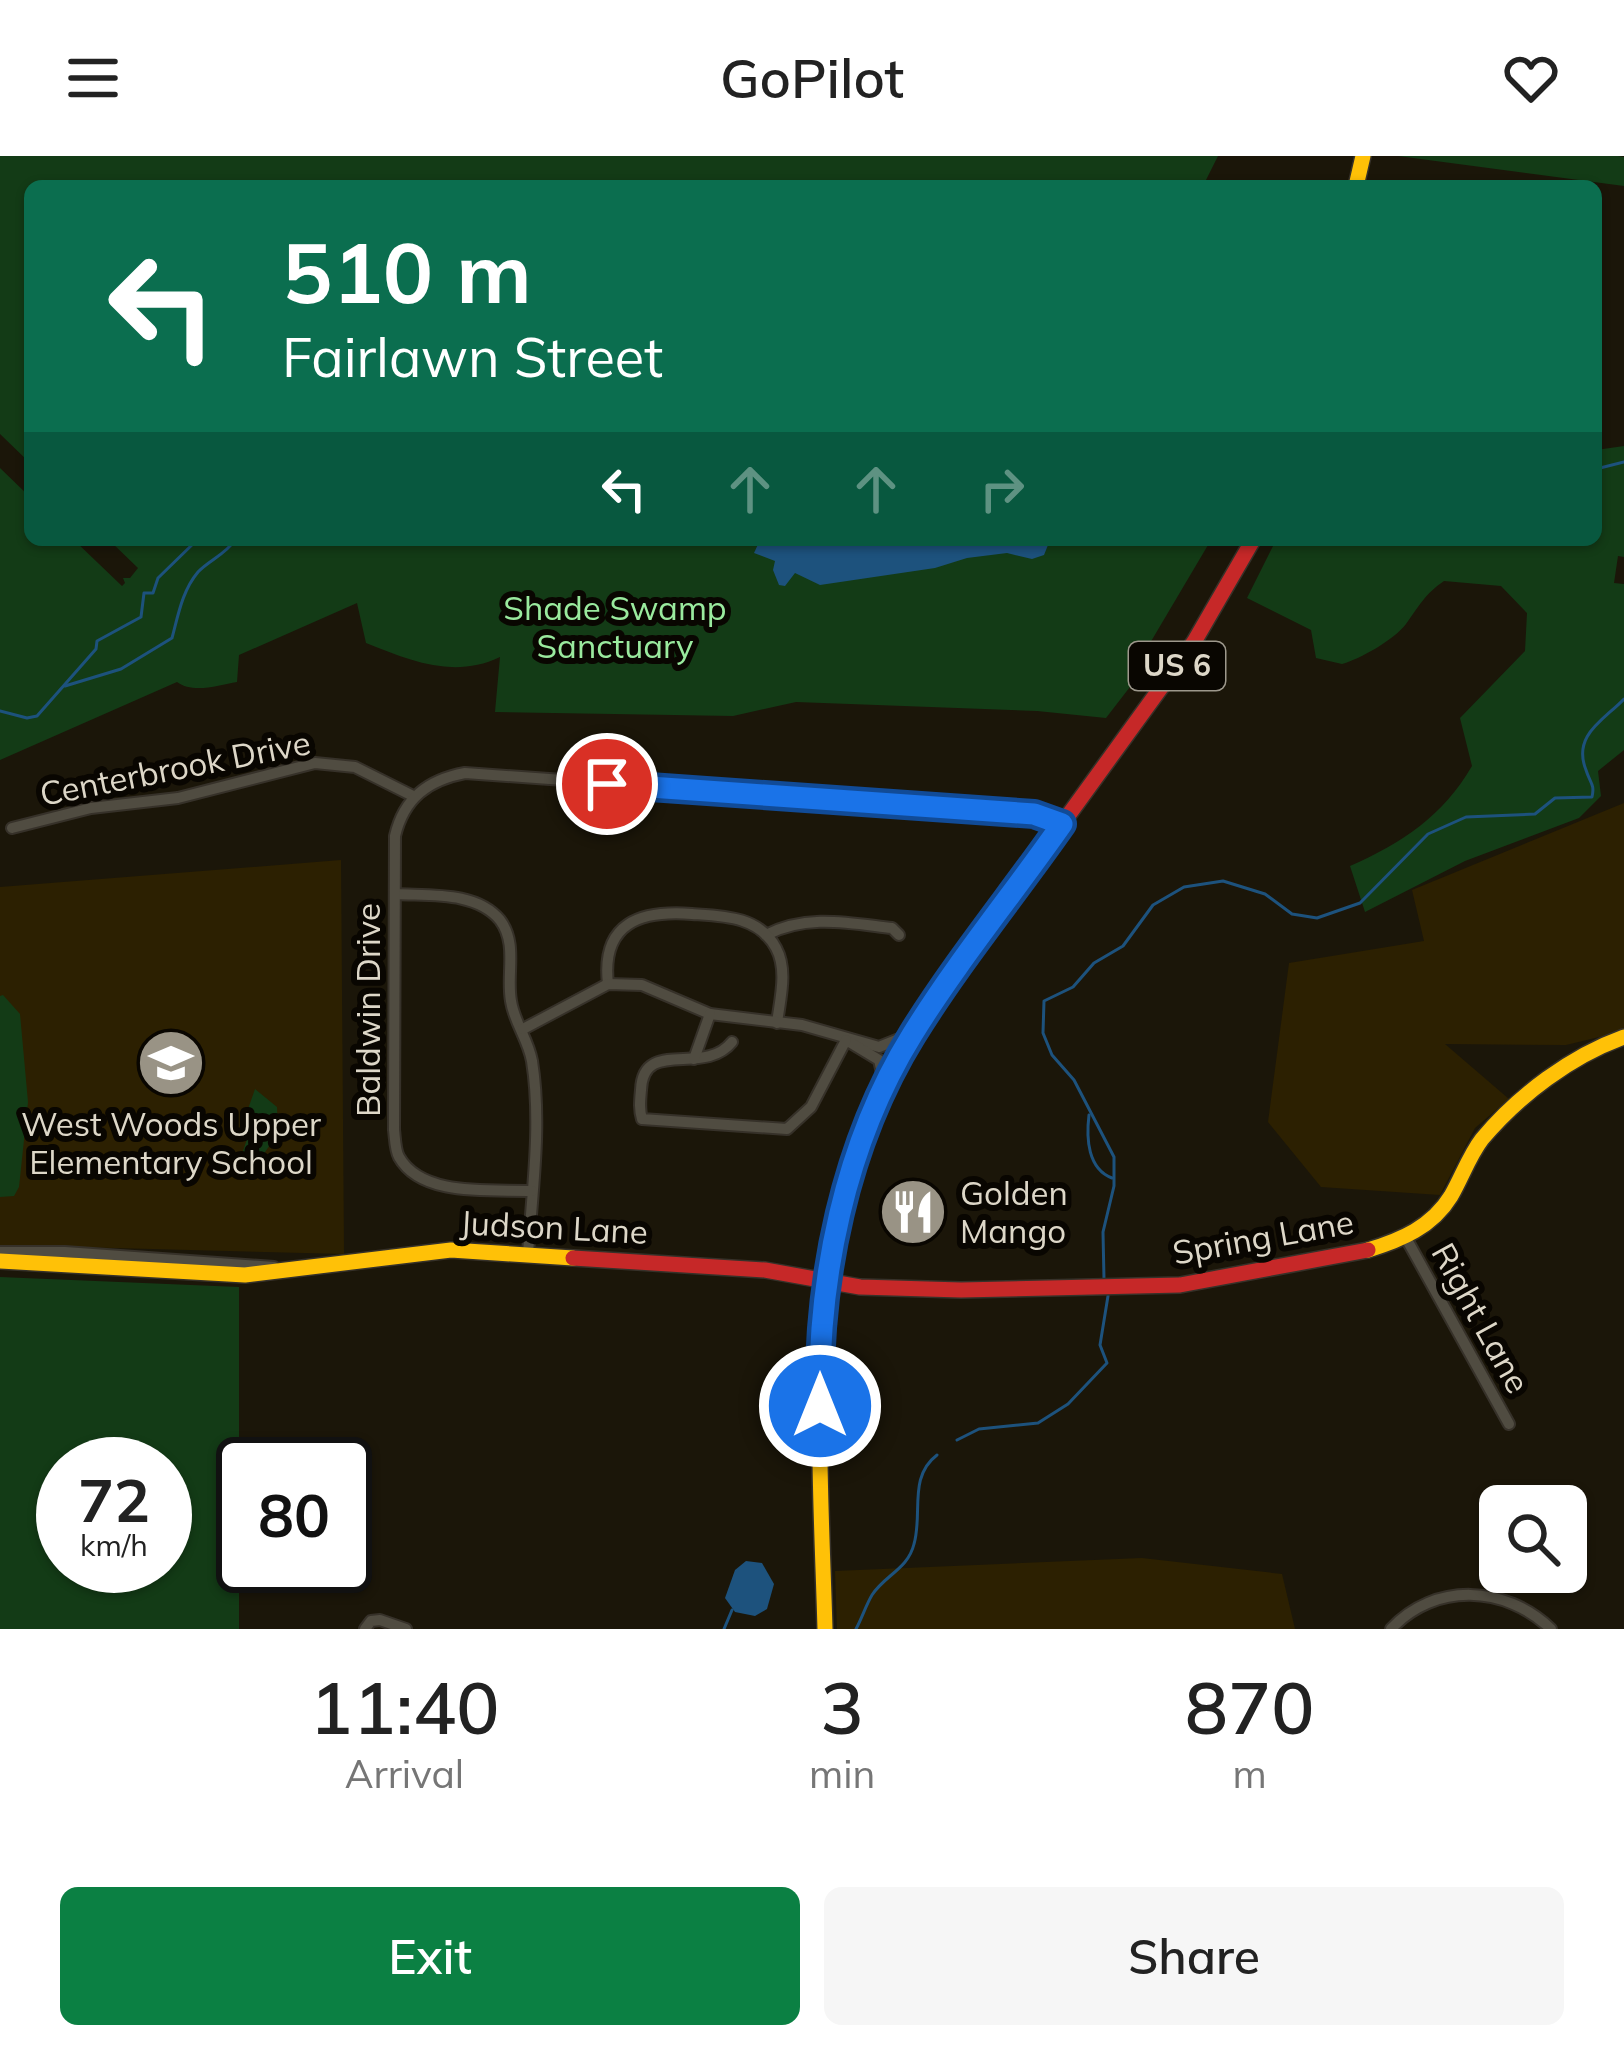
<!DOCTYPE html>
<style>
:root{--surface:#fff;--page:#f6f6f6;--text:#222;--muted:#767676;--accent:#0b8043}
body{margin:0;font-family:Mulish,sans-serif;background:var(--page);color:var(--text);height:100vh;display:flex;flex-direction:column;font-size:45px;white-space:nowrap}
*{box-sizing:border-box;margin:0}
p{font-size:39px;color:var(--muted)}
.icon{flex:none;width:66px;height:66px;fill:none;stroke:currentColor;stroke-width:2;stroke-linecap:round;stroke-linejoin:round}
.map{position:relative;height:1473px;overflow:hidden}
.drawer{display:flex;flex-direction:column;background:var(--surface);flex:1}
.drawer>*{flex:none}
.banner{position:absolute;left:24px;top:24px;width:1578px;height:366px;border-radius:18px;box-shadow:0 3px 9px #0004;background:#0b6e4f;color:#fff;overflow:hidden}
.buttons{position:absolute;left:1479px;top:1329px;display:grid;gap:24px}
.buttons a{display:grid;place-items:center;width:108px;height:108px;border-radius:18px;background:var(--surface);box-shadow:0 3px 9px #0004;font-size:60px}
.speed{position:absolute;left:36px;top:1281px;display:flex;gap:24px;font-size:60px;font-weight:700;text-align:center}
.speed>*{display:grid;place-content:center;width:156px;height:156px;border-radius:50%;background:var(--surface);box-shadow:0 3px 9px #0004;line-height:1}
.speed small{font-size:30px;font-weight:400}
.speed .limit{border:6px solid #111;border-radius:18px;background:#fff;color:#111}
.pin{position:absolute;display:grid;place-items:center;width:102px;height:102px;color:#fff;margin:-51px;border:6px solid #fff;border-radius:50%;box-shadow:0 3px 12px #0007}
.me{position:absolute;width:132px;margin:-66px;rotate:0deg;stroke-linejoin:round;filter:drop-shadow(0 0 9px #0008)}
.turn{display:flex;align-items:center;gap:42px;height:252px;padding:0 60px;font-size:54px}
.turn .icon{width:156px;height:156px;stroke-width:2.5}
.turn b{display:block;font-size:84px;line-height:102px}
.lanes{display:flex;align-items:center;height:114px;padding:0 60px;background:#0003;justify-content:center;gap:60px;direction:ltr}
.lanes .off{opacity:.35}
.eta{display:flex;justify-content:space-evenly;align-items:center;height:204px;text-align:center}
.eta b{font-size:72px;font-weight:600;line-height:84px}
.action{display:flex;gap:24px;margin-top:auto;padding:24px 60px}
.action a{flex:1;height:138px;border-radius:18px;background:var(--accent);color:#fff;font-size:48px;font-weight:600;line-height:138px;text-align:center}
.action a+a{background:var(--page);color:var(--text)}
header{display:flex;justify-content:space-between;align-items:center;height:156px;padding:0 60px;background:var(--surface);font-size:54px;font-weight:600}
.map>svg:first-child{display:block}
</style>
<header><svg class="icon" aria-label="menu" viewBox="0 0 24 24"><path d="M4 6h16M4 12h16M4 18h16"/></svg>GoPilot<svg class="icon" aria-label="heart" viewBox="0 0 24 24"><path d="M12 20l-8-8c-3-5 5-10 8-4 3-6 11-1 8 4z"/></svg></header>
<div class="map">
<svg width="1624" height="1473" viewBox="0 0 1624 1473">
<rect width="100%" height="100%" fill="#1b1609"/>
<g fill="#2c2001">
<polygon points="1624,647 1624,875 1566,889 1445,888 1509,943 1475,972 1440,1039 1321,1031 1268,966 1289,807 1424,785 1412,734"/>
<polygon points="341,704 344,1098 0,1089 0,731"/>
<polygon points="1142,1402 1282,1418 1295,1473 837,1473 835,1415"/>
</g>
<g fill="#133b16" fill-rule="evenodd">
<polygon points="0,0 1218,0 1203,30 30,30 30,307 0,278"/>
<polygon points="1398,0 1618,0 1624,1 1624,30"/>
<path d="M1624,290V401L1618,400L1614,427L1624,428V594L1598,615L1601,640L1579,662L1465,705L1365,756L1350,710C1402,687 1443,660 1472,610L1460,562L1525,495L1527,457L1501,430L1444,425C1425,438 1419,450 1406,468C1394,484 1360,503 1342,508L1316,502L1311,474L1247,442L1276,384H1596V294Z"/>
<path d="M0,312L30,341V384H74L122,430L125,427L123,422H130L138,412L109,384H1211L1140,504L1150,505L1106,562L1037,555L796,546L733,560L495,556L500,501C454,523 411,505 366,487L357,447L239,499L237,526C219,529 193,538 177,526L0,604Z"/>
<polygon points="3,839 20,858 28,946 19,1031 14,1040 0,1041 0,840"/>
<polygon points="255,933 277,951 278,977 259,1005 240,1004 248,980 240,976"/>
<path d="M0,1121L239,1131V1473H0ZM63,1308H165V1410H63Z"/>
</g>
<g fill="#1d527d">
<polygon points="760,384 1050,384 1044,399 1032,403 1007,397 967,402 935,412 820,429 795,417 785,430 779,429 773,414 775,405 754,397"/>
<polygon points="746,1405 762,1407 774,1428 767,1453 755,1460 735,1456 725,1442 735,1414"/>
</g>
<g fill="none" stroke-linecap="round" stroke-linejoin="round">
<g stroke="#1d527d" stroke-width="3">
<polyline points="1596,313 1624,306"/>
<path d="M65,530L121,513L172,482C178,460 182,435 198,416C208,405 226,398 235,384"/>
<polyline points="0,555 27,562 37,560 96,493 97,485 141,461 144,437 153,437 158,422 197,384"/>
<path d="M1089,959C1086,983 1088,1013 1112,1022"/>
<path d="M1104,1123L1103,1076L1114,1030V1001L1074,924L1052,899L1043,877L1044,845L1073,831L1094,807L1123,790L1153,749L1184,731L1223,725L1265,738L1292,758L1317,762L1360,747L1428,678L1466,661L1535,658L1555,642L1592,641C1595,628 1590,627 1586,614C1572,579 1604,564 1624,543"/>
<polyline points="957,1284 979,1273 1038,1267 1068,1248 1107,1207 1100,1189 1108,1140"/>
<polyline points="724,1473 732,1454"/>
<path d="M856,1473C862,1462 866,1449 872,1439C885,1419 908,1413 914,1388C923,1357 908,1321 937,1299"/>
</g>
<defs>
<g id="street">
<polyline points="12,672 91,652 178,642 315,607 355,611 413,640"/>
<path d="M396,738C429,740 476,735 500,764C518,788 506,818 511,845C514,866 528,883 532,905C542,968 532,1035 528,1098"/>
<path d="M766,779C807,758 848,767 892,772L899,779"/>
<path d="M608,828C601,767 640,754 692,758C723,760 759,760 776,792C788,814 780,843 777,867"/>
<polyline points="523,873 608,828 642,829 710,858 802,869 879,891 909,879"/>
<polyline points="846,884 879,904 884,926"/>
<path d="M732,886C704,921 643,881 641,934C640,945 639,953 642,963L787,973L811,951L846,884"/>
<polyline points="694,903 710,858"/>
<path d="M532,1035C493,1033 422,1042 399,1001C395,994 395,981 394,974L395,680C404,642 428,624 465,617L1033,658L1062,668"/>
<polyline points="1406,1082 1509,1268"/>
<polyline points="0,1096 65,1096 274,1111"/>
<polyline points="365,1473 371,1465 380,1464 406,1473"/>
<path d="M1391,1473C1435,1426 1505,1429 1551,1473"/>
</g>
<g id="slow">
<polyline points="1356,30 1363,0"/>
<path d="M1368,1094C1401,1084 1432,1071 1451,1040C1462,1021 1469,1000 1482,983C1519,939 1571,900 1624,881"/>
<polyline points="0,1105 245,1119 451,1094 573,1102"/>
<path d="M825,1473C819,1263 799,1070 911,879C950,813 1004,749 1049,686"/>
</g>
<g id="jam">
<polyline points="1049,686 1194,486 1253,384"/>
<polyline points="573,1102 765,1114 860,1131 961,1134 1180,1129 1368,1094"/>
</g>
</defs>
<use href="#street" stroke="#363129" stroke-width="14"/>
<use href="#slow" stroke="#363129" stroke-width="18"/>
<use href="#jam" stroke="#363129" stroke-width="18"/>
<use href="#street" stroke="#504c41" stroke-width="10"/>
<use href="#slow" stroke="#ffc107" stroke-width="15"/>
<use href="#jam" stroke="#c62828" stroke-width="15"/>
</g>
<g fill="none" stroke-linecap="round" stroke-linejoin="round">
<defs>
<path id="route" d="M607,628L1034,658L1062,668C1013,738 957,806 912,879C845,987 817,1124 820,1250"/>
</defs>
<use href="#route" stroke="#114b97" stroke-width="30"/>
<use href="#route" stroke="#1a73e8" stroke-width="21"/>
</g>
<defs>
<symbol id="school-disc" viewBox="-11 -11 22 22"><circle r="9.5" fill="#999385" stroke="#090601"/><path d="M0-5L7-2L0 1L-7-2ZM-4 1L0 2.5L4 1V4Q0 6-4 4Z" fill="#fff"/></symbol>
<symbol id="restaurant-disc" viewBox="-11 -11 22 22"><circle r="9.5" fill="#999385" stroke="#090601"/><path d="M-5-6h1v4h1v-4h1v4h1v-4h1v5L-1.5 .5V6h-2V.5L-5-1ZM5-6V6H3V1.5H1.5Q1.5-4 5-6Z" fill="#fff"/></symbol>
</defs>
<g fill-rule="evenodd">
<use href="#school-disc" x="133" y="869" width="76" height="76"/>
<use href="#restaurant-disc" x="875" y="1018" width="76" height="76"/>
</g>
<g text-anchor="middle" stroke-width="12" stroke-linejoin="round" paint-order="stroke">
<rect fill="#090601" stroke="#9d988c" stroke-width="3" x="1129" y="486" width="96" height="48" rx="9"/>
<g font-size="30" font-weight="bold" fill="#ddd7c8">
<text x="1177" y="520">US 6</text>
</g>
<g font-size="33" fill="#9aea9e" stroke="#090601">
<text x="615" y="464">Shade Swamp<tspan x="615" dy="38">Sanctuary</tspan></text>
</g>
<g font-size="33" fill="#ddd7c8" stroke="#090601">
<text transform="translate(175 612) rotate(-11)" y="12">Centerbrook Drive</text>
<text transform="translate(368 854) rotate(-90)" y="12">Baldwin Drive</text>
<text transform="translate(554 1071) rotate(3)" y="12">Judson Lane</text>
<text transform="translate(1263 1081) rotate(-10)" y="12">Spring Lane</text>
<text transform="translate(1481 1162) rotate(61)" y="12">Right Lane</text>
</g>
<g font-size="33" fill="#ddd7c8" stroke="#090601">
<text x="171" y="980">West Woods Upper<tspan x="171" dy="38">Elementary School</tspan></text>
<text x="960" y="1049" text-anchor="start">Golden<tspan x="960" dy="38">Mango</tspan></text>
</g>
</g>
</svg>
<div class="buttons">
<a><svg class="icon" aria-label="search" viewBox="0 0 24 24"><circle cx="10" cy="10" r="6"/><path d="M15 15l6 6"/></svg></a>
</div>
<div class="speed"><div>72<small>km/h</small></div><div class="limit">80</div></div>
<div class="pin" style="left:607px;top:628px;background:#d93025"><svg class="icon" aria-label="arrive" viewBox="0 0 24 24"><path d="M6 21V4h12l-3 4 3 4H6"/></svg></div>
<svg class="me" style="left:820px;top:1250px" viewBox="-20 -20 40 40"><circle r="17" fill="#1a73e8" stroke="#fff" stroke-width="3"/><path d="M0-11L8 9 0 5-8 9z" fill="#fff"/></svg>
<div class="banner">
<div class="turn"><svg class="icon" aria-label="left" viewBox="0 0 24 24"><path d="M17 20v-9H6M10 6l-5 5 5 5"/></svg><div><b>510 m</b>Fairlawn Street</div></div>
<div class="lanes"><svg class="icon" aria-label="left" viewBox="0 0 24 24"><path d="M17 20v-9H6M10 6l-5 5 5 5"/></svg><svg class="icon off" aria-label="ahead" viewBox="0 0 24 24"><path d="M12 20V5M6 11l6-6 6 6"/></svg><svg class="icon off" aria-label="ahead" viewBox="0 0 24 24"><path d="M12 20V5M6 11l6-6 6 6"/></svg><svg class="icon off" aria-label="right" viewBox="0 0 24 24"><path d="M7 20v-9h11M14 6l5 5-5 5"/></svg></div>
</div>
</div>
<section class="drawer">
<div class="eta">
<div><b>11:40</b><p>Arrival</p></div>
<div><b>3</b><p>min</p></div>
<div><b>870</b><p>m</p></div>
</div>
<div class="action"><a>Exit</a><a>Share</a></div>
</section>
